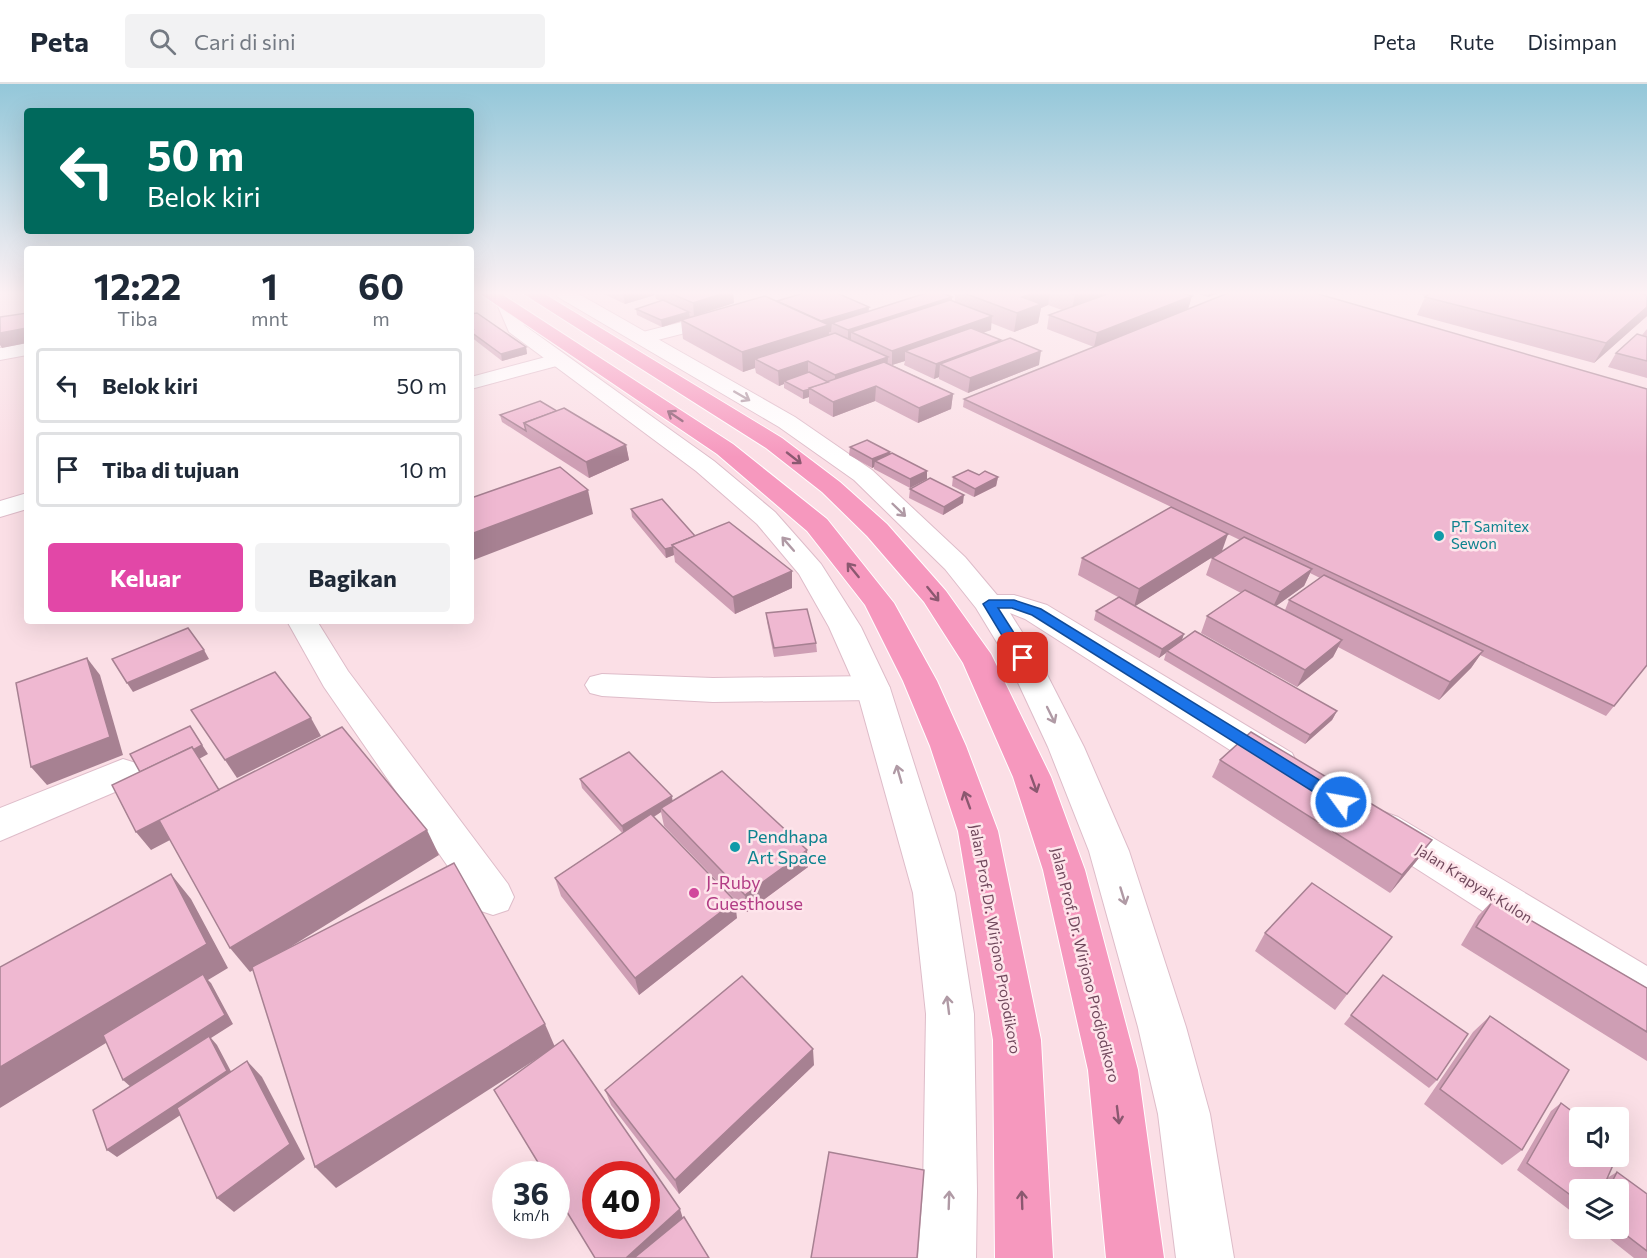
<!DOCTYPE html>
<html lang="id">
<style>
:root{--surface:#fff;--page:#f2f2f3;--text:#1f2937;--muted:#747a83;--line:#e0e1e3;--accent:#e247a7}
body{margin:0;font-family:Commissioner,sans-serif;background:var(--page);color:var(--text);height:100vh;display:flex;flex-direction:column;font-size:22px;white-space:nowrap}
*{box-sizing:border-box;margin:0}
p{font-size:20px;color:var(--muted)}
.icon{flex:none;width:33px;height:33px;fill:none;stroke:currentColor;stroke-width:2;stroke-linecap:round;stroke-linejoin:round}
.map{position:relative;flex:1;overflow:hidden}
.drawer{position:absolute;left:24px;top:162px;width:450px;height:378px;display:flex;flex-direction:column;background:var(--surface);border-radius:6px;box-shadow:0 6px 24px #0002}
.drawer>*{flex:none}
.top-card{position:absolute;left:24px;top:24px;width:450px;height:126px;border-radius:6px;box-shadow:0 6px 24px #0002;background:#00695c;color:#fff;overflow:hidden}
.fabs{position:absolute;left:1569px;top:1023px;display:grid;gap:12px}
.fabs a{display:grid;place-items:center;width:60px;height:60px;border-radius:6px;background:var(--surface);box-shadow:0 6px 24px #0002;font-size:30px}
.speed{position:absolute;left:492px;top:1077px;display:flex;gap:12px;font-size:30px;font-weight:700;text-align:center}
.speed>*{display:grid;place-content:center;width:78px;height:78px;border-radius:50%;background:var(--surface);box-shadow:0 6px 24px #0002;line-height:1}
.speed small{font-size:15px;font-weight:400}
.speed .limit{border:9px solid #d22;background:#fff;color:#111}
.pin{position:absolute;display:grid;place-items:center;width:51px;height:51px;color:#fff;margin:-26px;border-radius:12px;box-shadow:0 3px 9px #0006}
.me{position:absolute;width:66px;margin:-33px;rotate:302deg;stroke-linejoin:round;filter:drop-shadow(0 0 4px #0008)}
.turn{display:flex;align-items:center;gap:21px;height:126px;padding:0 24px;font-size:27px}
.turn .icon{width:78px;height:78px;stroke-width:2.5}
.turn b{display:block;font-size:42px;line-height:51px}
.eta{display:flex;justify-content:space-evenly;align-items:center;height:102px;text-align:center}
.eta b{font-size:36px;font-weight:700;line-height:42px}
.cta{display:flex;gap:12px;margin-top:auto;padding:12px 24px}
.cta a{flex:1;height:69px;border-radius:6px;background:var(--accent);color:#fff;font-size:24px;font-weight:700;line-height:69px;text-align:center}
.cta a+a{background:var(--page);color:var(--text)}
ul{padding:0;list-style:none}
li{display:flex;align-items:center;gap:18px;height:75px;margin:0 12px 9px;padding:0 12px;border:3px solid var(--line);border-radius:6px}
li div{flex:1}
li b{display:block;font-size:22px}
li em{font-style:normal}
header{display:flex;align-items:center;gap:36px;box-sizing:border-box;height:84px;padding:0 30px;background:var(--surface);border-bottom:2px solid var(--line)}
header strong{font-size:28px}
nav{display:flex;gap:33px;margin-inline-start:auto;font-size:21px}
.search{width:420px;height:54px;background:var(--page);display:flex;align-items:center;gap:15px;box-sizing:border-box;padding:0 21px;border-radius:6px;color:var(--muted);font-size:22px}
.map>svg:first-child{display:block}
</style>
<header>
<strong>Peta</strong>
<div class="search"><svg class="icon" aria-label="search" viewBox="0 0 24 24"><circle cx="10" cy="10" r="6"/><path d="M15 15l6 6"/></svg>Cari di sini</div>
<nav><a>Peta</a><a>Rute</a><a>Disimpan</a></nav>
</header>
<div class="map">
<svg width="1647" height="1174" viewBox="0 0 1647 1174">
<rect width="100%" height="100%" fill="#fbdfe6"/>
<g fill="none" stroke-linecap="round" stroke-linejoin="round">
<defs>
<g id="minor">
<polygon points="725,227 732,229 734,233 732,237 642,260 635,258 632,254 635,250"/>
<polygon points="27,259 27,271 0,276 0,264"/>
<polygon points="557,270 564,272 567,276 564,280 471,305 471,293"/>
<polygon points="27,409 27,425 0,433 0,417"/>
<polygon points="287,537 317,537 348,587 508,800 514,813 508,826 493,831 478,826 324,603"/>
<polygon points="602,590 713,594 873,592 885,596 890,604 885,612 873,616 713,618 602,612 590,609 585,601 590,593"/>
<polygon points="123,675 136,679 142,689 136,699 0,757 0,724"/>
</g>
<g id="tertiary">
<polygon points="555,209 577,209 795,333 872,386 965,473 997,511 1014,511 1047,521 1292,669 1297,679 1292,689 1279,693 1266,689 1025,535 1010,529 1039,575 1084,663 1129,767 1186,943 1210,1030 1234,1174 1176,1174 1158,1030 1138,943 1089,767 1048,663 1007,575 976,524 945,485 854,396 779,343 558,213"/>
<polygon points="506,215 512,216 524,241 714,377 775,428 821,480 861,543 890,604 955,809 974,930 977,1107 976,1174 918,1174 923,1107 926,930 913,809 856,604 829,543 799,490 757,440 696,387 509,248 497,220 500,216"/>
<polygon points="1384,728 1398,733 1647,882 1647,929 1631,922 1370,755 1364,744 1370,733"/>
</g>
<g id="trunk">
<polygon points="479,209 500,209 733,360 827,435 894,519 937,597 966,662 998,747 1041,956 1053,1174 995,1174 993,956 958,747 930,662 903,597 865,521 807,447 717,370"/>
<polygon points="522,209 543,209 782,354 840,398 887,440 946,507 991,570 1051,693 1085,786 1138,986 1164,1174 1106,1174 1088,986 1043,786 1013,693 963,579 924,518 867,452 822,408 766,364"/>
</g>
</defs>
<use href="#minor" stroke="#debcc9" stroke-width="2"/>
<use href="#tertiary" stroke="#debcc9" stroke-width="2"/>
<use href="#trunk" stroke="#fff" stroke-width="2"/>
<use href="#minor" fill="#fff" fill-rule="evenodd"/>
<use href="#tertiary" fill="#fff" fill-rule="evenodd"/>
<use href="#trunk" fill="#f698be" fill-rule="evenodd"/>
</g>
<g fill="#ce9eb4" fill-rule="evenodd">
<path d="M602,209H733L734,219L698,231L777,217L869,227L952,213V216L955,218V209H1106V210L1192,212L1188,225L1647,581L1606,632L1480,571L1471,584L1439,616L1338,563L1333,573L1297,603L1201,549L1207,532L1241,509L1206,491L1212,474L1240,456L963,323L964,315L1094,263L1047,245L1049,231L1062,226L1048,221L1041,224L1038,239L1014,248L991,239V246L983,248L1001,258L1039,281L968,309L939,295V293L934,295L904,281L905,277L892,281L953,310L951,325L918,339L875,317L833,333L809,319V313L803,315L784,304V300L779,302L756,289L755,284L743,288L683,255L681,237L662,243L637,231L636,225L661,217L656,215L655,211L625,220ZM1310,489L1320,494L1289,516L1285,526L1276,522L1304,502Z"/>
<polygon points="1195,209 1218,209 1208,213"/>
<polygon points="1415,209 1647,209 1647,232 1594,279 1417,231 1425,213 1426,212"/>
<polygon points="471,230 526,263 527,270 502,277 471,253"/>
<polygon points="1647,245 1647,294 1608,283 1616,269 1642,251"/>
<polygon points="500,331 626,361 629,376 589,394 502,338"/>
<polygon points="850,363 890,368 890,370 927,395 910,404 874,385 874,383 872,384 849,371"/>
<polygon points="979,391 998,393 996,402 974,413 952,402 953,393"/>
<polygon points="910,405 963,419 943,431 909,414"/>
<polygon points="631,425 695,452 792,487 792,504 735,530 675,478 674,471 666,474 632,433"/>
<polygon points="1222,467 1135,522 1182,557 1337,627 1332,636 1305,660 1164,576 1166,569 1159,574 1094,536 1096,527 1118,513 1078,491 1082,474"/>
<polygon points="766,529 816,559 817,568 774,573 767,538"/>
<polygon points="1220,676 1419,774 1390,809 1212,693"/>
<polygon points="580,695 673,717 808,783 747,828 664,742 661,728 654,733 737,834 639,911 561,812 555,794 622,749 582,704"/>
<polygon points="1494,815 1647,904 1647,977 1461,861 1478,832"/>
<polygon points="1265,849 1392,853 1335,926 1255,867"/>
<polygon points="1383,891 1437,996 1429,1004 1344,940"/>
<polygon points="1490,932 1522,1066 1502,1081 1424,1020 1473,948"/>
<polygon points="814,981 679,1110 611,1021 605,1006"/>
<polygon points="1561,1019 1607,1094 1617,1088 1647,1110 1647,1174 1634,1174 1596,1144 1618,1144 1618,1106 1580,1106 1580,1134 1517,1086 1551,1027"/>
</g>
<g fill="#a78192">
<polygon points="623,209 655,209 655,211 625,220"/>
<polygon points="724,209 733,209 734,219 694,232 693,219"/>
<polygon points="1033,209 1050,209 1048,221 1041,224 1038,239 1014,248 1017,229 1022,213"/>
<polygon points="1081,209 1106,209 1104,218 1071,230 1075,211"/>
<polygon points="1209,209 1218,209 1208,213"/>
<polygon points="1192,212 1188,225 1094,263 1097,249"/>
<polygon points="952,213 951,226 851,248 851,259 848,260 848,246"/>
<polygon points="869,223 868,236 832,239 831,248 829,248 828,260 755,275 755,284 743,288 742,268 819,238"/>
<polygon points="1647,223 1647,232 1594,279 1606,259"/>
<polygon points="689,228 690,234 681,236 681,237 662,243 661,236"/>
<polygon points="992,232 991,246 917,272 905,267 905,277 892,281 892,267"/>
<polygon points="27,244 27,259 2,264 0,261 0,249"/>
<polygon points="1001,256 1000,270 940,280 939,293 934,295 936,280"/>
<polygon points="526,263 527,270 502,277 501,270"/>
<polygon points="1041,267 1039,281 968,309 970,294"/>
<polygon points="888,273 887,287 835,306 835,291"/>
<polygon points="808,277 808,292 784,297 784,300 779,302 778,287"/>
<polygon points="876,302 875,317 833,333 833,318"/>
<polygon points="809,306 809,313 803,315 803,307"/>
<polygon points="953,310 951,325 918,339 919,324"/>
<polygon points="626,361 629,376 589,394 586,378"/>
<polygon points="890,368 889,376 875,377 874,383 872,384 872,375"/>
<polygon points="927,387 927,395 910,404 910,395"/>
<polygon points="998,393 996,402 974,413 975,405"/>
<polygon points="588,406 593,430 471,477 471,450"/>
<polygon points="964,411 963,419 943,431 944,423"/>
<polygon points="1228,450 1222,467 1134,523 1139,505"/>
<polygon points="673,463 674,471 666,474 665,465"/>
<polygon points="1312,485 1304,502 1272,525 1280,508"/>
<polygon points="792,487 792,504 735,530 733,513"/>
<polygon points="1184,550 1181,559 1167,567 1166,569 1159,574 1162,565"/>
<polygon points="1342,556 1333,573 1297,603 1305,586"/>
<polygon points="204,566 209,575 133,608 127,599"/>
<polygon points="1483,567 1471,584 1439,616 1450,598"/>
<polygon points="87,574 100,591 123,671 47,701 31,683"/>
<polygon points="1337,627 1332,636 1305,660 1310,651"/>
<polygon points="311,634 321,652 237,694 225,676"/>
<polygon points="190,642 208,670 199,675 231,724 151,766 136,748"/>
<polygon points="672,712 673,721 661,724 661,728 624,751 622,742"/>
<polygon points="427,746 439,771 250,888 230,864"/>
<polygon points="1432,756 1419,774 1390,809 1402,791"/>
<polygon points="807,766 808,783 747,828 745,811"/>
<polygon points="171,790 191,815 228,884 208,896 211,899 233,940 211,954 217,961 235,995 117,1073 107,1066 132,1004 123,996 207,897 0,1024 0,983"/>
<polygon points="735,817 737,834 639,911 635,894"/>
<polygon points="545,940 555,963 336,1104 315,1083"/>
<polygon points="813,965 814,981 679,1110 675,1096"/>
<polygon points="247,977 262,993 305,1075 234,1128 217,1114"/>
<polygon points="680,1125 684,1138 645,1174 626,1174"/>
</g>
<g fill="#efb8d1" stroke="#a78192" stroke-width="1.5" fill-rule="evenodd">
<polygon points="670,209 724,209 693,219"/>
<polygon points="804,209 837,209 869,223 821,237 777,217"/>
<polygon points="926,209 942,209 952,213 848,246 832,239"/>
<polygon points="964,209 1033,209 1022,213 1041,220 1017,229"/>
<polygon points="1068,209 1081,209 1075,211"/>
<polygon points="1110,209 1183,209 1192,212 1097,249 1049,231"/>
<polygon points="1228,209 1315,209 1647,305 1647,581 1614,622 964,315"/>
<polygon points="1431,209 1638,209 1647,211 1647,223 1606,259 1425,213"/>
<polygon points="765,212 829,241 742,268 681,236"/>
<polygon points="663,216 689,228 661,236 636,225"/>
<polygon points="950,216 992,232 892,267 851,248"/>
<polygon points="27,229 27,244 0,249 0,233"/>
<polygon points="477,229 526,263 501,270 471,248 471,245 473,245 471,243 471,230"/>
<polygon points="971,244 1001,256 936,280 905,267"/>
<polygon points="835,249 888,273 835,291 808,277 778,287 755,275"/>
<polygon points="1637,250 1647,253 1647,277 1616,269"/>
<polygon points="1010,254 1041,267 970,294 940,280"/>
<polygon points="884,278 953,310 919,324 876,302 833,318 809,304"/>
<polygon points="809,288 828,298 809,304 810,305 803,307 784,297"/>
<polygon points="540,317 557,327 524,339 526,347 500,331"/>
<polygon points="564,324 626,361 586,378 524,339"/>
<polygon points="867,356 890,368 872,375 850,363"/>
<polygon points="892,369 927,387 910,395 875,377"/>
<polygon points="560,383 588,406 471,450 471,414"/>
<polygon points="968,386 979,391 985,387 998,393 975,405 953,393"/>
<polygon points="930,394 964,411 944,423 910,405"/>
<polygon points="662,415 695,452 672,461 673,463 665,465 631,425"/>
<polygon points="1171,423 1228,450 1139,505 1082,474"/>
<polygon points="729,438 792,487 733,513 672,461"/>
<polygon points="1244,453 1312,485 1280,508 1212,474"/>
<polygon points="1324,491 1483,567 1450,598 1289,516"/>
<polygon points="1245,506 1342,556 1305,586 1207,532"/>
<polygon points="1119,513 1184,550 1162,565 1096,527"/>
<polygon points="807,525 816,559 774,564 766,529"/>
<polygon points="188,544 204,566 127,599 112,575"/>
<polygon points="1195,547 1337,627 1310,651 1167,567"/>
<polygon points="87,574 110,653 31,683 16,599"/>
<polygon points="275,588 311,634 225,676 191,626"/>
<polygon points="190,642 202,661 193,666 192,663 140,688 130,670"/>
<polygon points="342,643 427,746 230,864 159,736"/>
<polygon points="1251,648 1432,756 1402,791 1220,676"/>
<polygon points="192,663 219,706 136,748 112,701"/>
<polygon points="629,668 672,712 622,742 580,695"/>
<polygon points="722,687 807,766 745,811 661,724"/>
<polygon points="651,730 735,817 635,894 555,794"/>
<polygon points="454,779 545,940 315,1083 252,883"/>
<polygon points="171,790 207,860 0,983 0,883"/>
<polygon points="1312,799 1392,853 1347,910 1265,849"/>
<polygon points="1494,815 1647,904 1647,948 1476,843"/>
<polygon points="203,890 225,931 123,996 103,951"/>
<polygon points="1383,891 1468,950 1437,996 1351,931"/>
<polygon points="742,892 813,965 675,1096 605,1006"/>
<polygon points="1490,932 1569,986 1522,1066 1440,1005"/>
<polygon points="209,952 227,987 107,1066 93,1026"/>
<path d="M563,956L680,1125L626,1174H595L556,1110V1090H545L494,1006ZM596,1090H646V1142H596Z"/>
<polygon points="247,977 290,1060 217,1114 177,1024"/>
<polygon points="1561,1019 1581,1034 1580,1034 1580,1072 1617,1072 1602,1106 1580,1106 1580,1118 1527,1079"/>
<polygon points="1618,1060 1622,1062 1618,1070"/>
<polygon points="829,1068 924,1086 917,1174 811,1174"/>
<polygon points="1617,1088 1647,1110 1647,1167 1617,1144 1618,1144 1618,1106 1608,1106"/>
<polygon points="684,1133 709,1174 634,1174"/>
</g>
<defs><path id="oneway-shaft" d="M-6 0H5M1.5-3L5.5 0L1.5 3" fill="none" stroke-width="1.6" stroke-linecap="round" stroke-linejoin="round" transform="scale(1.5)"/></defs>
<g stroke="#b09aa5">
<use href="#oneway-shaft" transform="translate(742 312) rotate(30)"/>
<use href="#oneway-shaft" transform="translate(899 426) rotate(44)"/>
<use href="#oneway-shaft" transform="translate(788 460) rotate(-131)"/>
<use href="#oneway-shaft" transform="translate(1051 631) rotate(64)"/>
<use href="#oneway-shaft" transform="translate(899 690) rotate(-106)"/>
<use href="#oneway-shaft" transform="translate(1123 812) rotate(73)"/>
<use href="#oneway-shaft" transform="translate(948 921) rotate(-97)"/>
<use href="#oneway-shaft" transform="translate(949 1116) rotate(-88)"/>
</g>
<g stroke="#8b5870">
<use href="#oneway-shaft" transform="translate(675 332) rotate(-146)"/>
<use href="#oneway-shaft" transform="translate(794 374) rotate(38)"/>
<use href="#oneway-shaft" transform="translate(853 486) rotate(-129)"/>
<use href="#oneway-shaft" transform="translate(933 510) rotate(51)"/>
<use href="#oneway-shaft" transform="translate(1034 700) rotate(70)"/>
<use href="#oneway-shaft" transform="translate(967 716) rotate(-110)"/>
<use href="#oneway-shaft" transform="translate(1118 1031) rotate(83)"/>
<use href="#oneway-shaft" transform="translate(1022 1116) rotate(-92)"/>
</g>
<linearGradient id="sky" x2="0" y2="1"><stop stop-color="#93c7d9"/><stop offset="0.56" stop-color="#fdf1f4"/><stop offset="1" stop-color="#fdf1f4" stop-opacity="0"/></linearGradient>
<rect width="1647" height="373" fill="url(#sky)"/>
<polygon fill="#1a73e8" stroke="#114b97" stroke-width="1.5" points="989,516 1014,516 1041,525 1347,713 1349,718 1347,722 1341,724 1336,722 1032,531 1012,524 998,524 1030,574 1028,578 1018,578 983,520"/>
<g fill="#0f9aa8" stroke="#fee5eb" stroke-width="2">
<circle cx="1439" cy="452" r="6"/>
<circle cx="735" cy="763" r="6"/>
</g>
<circle fill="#d1479c" stroke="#fee5eb" stroke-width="2" cx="694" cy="809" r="6"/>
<g text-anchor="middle" stroke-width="5" stroke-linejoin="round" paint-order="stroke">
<g font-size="15" fill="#0d838f" stroke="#fee5eb" text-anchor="start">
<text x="1451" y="448">P.T Samitex<tspan x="1451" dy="17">Sewon</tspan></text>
</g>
<g font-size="15" fill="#70485c" stroke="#fee5eb">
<text transform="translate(1474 800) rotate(32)" y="5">Jalan Krapyak Kulon</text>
<text transform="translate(995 855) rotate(80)" y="5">Jalan Prof. Dr. Wirjono Projodikoro</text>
<text transform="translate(1085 881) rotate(76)" y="5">Jalan Prof. Dr. Wirjono Prodjodikoro</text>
</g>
<g font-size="18" fill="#0d838f" stroke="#fee5eb" text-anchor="start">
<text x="747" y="759">Pendhapa<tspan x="747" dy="21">Art Space</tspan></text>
</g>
<g font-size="18" fill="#b23c85" stroke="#fee5eb" text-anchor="start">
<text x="706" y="805">J-Ruby<tspan x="706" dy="21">Guesthouse</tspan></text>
</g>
</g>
</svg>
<div class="fabs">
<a><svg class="icon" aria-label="sound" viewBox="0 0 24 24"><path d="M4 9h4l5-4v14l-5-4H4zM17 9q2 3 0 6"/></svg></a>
<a><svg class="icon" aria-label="layers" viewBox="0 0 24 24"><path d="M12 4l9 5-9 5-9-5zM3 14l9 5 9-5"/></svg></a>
</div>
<div class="speed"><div>36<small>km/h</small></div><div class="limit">40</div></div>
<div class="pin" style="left:1023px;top:574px;background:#d93025"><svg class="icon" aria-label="arrive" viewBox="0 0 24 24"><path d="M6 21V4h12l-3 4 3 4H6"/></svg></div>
<svg class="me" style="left:1341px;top:718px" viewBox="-20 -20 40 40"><circle r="17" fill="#1a73e8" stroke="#fff" stroke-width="3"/><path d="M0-11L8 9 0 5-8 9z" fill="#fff"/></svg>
<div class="top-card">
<div class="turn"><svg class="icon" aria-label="left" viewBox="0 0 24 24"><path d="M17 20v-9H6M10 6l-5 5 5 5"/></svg><div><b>50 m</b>Belok kiri</div></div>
</div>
<section class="drawer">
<div class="eta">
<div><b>12:22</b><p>Tiba</p></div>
<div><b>1</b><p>mnt</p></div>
<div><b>60</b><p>m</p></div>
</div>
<ul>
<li><svg class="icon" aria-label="left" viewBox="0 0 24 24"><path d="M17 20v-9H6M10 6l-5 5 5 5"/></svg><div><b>Belok kiri</b></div><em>50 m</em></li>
<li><svg class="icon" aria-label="arrive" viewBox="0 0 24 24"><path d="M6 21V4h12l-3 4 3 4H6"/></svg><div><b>Tiba di tujuan</b></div><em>10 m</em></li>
</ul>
<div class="cta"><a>Keluar</a><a>Bagikan</a></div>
</section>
</div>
